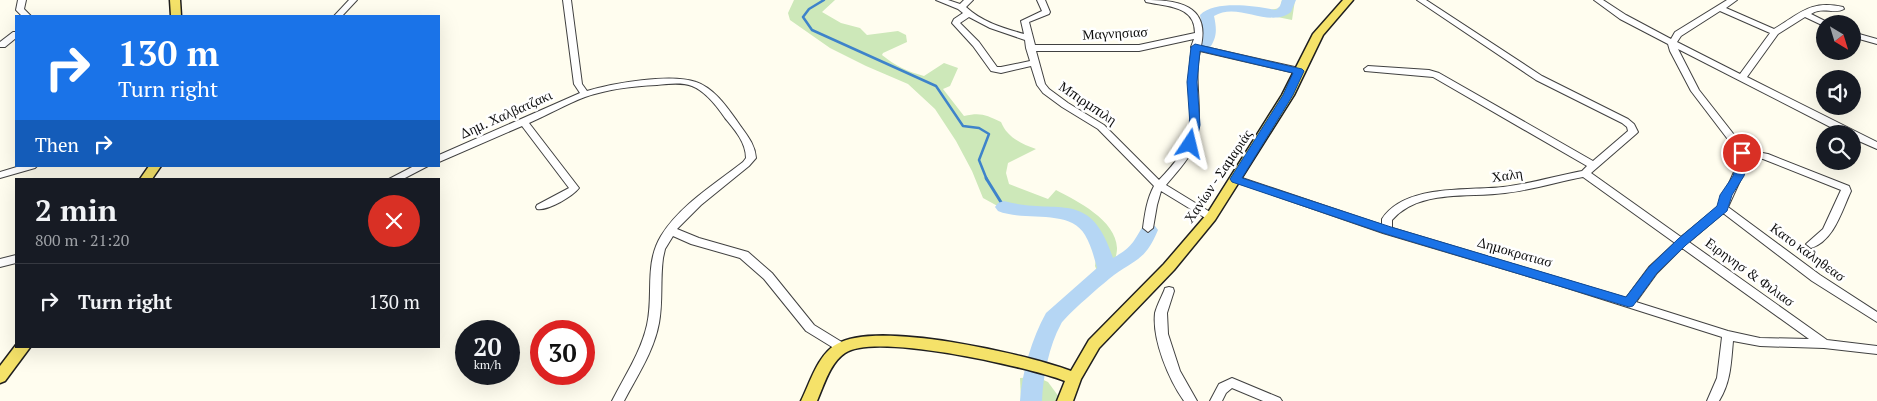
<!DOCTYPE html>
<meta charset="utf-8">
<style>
:root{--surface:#171b24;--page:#20242c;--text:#f1f3f6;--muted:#9ea1a6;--line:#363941}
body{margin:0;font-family:"PT Serif",serif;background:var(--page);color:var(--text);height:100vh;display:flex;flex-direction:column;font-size:19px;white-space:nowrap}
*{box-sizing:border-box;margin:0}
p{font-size:16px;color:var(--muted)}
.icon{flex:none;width:28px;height:28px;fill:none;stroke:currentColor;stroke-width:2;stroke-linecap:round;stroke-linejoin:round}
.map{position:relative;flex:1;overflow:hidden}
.panel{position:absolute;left:15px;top:178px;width:425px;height:170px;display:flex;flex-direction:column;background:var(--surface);border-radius:0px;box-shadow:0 5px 20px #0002}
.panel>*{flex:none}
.top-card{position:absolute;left:15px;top:15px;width:425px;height:152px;border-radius:0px;box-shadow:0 5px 20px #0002;background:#1a73e8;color:#fff;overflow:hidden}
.needle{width:32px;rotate:142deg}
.fabs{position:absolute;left:1816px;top:15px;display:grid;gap:10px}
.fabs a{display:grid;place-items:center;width:45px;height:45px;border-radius:50%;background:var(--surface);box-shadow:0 5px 20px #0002;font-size:25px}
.speed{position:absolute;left:455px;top:320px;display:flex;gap:10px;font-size:25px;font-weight:700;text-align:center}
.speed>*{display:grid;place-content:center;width:65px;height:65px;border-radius:50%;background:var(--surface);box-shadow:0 5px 20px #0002;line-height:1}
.speed small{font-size:12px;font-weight:400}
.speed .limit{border:8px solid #d22;background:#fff;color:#111}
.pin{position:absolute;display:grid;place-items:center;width:42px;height:42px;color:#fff;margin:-21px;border:2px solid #fff;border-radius:50%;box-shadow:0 1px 5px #0007}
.me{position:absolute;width:55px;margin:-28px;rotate:10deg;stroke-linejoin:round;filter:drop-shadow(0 0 4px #0008)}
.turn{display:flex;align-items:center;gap:18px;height:105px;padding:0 20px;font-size:22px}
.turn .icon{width:65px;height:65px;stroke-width:2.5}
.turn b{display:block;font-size:35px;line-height:42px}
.then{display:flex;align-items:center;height:48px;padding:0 20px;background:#0003;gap:10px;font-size:19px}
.round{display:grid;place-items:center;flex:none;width:52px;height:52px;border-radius:26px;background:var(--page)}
.head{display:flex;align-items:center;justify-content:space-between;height:85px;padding:0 20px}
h1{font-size:30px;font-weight:700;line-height:38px}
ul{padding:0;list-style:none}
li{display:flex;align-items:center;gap:15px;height:75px;padding:0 20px;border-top:1px solid var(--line)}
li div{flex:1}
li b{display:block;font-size:19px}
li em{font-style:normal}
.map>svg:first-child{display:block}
</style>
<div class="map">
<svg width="1877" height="401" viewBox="0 0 1877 401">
<rect width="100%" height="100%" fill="#fffdef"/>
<g fill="#cde8b9">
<path d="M794,0H835L822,12L841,23L860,28L867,35L898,31L906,35L907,42L883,53L882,55C894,65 908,72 924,76L944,63L958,68L950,86L943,89L964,116C981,112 986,115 1001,122C1007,137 1021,144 1036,149L1008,163L1006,173L1009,184L1048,199L1056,190C1077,201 1116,220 1117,248C1117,257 1113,260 1116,271L1101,281L1095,266L1097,252L1093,241L1080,223L1067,218L1053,216L1012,214L983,198L972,171L956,141L935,109L908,84L866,66L830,48L790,20L788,13Z"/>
<polygon points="1282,0 1295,0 1292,20 1249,11 1252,8 1270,10 1280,8"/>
<polygon points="1037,377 1048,382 1059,397 1058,401 1021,401 1020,378"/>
</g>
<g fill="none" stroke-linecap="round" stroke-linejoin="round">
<polyline stroke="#3e83ca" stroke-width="2.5" points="824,0 809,9 803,17 812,30 936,86 963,126 979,128 989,134 979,160 987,180"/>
<polyline stroke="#3e83ca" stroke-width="3" points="986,178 1004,207"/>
<g fill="#b5d6f4" fill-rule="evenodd">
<path d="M1282,0H1296L1291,12C1269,29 1238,1 1214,16C1217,30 1217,38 1209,49H1199L1197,46L1203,32L1200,15C1216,0 1254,6 1276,10L1280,6Z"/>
<path d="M1004,201C1058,216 1090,187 1113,258C1132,247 1132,244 1143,226L1149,224L1155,226L1158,230C1146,259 1138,258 1114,275C1106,281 1064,317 1061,324C1049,346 1043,376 1042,401H1020C1022,372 1032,338 1046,313L1097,268C1094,257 1091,245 1085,235C1070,208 1024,222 998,211L995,207L998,203Z"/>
</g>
<defs>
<g id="minor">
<polygon points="18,0 26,0 24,9 31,16 22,16 16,10"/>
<polygon points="349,0 357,0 342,16 334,16"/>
<path d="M563,0H571L582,84L587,91C613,83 671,73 696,82C714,88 727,107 737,121C745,133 755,143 756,158L749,166L701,205L677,229L699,238L748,252L772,273L814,325L845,344L847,347L845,350L841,351L837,350L806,331L764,279L740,258L691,244L673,236L665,249L663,258C660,280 663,302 659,323C654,351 637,376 624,401H612C624,377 641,352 647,325C654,295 644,264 661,236C680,205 715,184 743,162L746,158C746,142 734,129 725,118C717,106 705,91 692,86C681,82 668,84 657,85C633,86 608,89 585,97C566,104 548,115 529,123L579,188C573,196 548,211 537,209L536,207L537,205L569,188L522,126L439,162V155L580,93L574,84Z"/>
<path d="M936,0H948L960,4L964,0H973L966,7C982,22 1003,28 1024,34L1021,21L1042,11L1037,0H1045L1050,12L1049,14L1029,22L1035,45H1139L1195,33C1195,5 1167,7 1146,2L1145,0C1178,0 1210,5 1201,46L1299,68L1303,71L1299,74L1200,51C1192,84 1207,120 1192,151C1185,164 1175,174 1166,185L1215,215L1216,217L1211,220L1207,219L1161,191L1157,205L1153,228L1148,232L1143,228C1145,213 1147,199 1154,186L1098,129L1062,107L1043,93L1037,85L1031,66L1001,73L991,71L973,46L952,23L954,19L963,13L958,9ZM969,17L990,28L1025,40L1026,48L1030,61L1001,67H997L979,42L960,23ZM1194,39L1191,47L1192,49C1184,83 1199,121 1181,152C1176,163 1167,171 1159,180L1104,125L1068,103L1049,89L1045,84L1036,51H1139Z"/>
<path d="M1417,0H1426L1542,76L1628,119L1634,124L1638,132L1636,134L1591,173L1681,237L1719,206L1734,172L1737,158L1736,150L1691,91L1670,51L1668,44L1620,19L1594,0H1603L1626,15L1671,39L1675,32L1727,0H1737L1726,8L1774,29C1801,13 1810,0 1843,7L1844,9C1834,15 1823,6 1811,14L1831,24H1825L1824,26L1805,17L1778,34L1747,77L1877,142V149L1852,138V134H1844L1678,49L1699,90L1746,150L1768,154L1849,186L1851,191C1842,210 1834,241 1811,248L1806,244L1823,229L1841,190L1763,159L1747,157L1744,172L1728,207L1820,275L1877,312V322L1812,281L1723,213L1689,242L1827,340L1877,346V354L1824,348L1760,346L1733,341C1731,362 1731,382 1719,401H1707L1717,378L1722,337L1561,286L1383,233L1233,181L1231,179L1233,177H1239L1382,225V219C1405,184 1466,191 1503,187C1529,184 1556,176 1582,171L1587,166L1433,77L1365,71L1364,69L1368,66L1429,70L1439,73L1593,161L1628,131L1627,127L1622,123L1536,80ZM1720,11L1770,33L1740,74L1677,42L1681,36ZM1583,177L1675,243L1649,267L1626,298L1392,228V220C1419,189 1468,198 1505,193C1531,190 1557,182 1583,177ZM1682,248L1809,339L1760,338L1728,331L1636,302L1657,273Z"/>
<polygon points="13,32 16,32 16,38 5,47 0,47 0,42"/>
<polygon points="1852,32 1877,39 1877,44 1852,37"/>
<polygon points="20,166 37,166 35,168 0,178 0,172"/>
<polygon points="414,166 428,166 403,179 389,179"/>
<polygon points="16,255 16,263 0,267 0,259"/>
<path d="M1169,287L1173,288L1174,291L1167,313L1168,334L1180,371L1197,401H1184C1169,380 1152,340 1155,313C1157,305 1161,298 1164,291L1165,288Z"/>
<polygon points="1232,378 1280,398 1282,401 1263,401 1232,388 1226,393 1222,401 1210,401 1219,384"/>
</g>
<g id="major">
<polygon points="170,0 180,0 181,16 171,16"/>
<path d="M1343,0H1353L1323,35L1294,95L1215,220L1174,270L1099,348L1081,379L1073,401H1057L1065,381C1029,367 875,332 845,353C830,363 824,385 817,401H801C810,383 818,354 837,344C877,320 1026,354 1071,371L1089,340L1164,264L1207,214L1282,95L1313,34Z"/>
<polygon points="149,166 161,166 152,179 140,179"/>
<polygon points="16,345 31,346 5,381 0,383 0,366"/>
</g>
</defs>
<use href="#minor" stroke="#414141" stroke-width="2"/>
<use href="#major" stroke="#1f1f1f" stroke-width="3"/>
<use href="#minor" fill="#fff" fill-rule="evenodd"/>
<use href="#major" fill="#f5e269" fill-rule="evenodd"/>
</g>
<polygon fill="#1a73e8" stroke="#114b97" points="1195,44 1302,69 1304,71 1293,95 1242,178 1391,227 1626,297 1649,267 1678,239 1717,206 1720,195 1733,176 1738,159 1736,153 1738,150 1746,150 1749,159 1744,176 1732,195 1727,211 1686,245 1657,273 1633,306 1629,307 1383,233 1232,182 1230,179 1283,95 1293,73 1200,51 1197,82 1200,125 1196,144 1190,147 1187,147 1185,144 1190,125 1187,82 1191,47"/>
<g text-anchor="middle" stroke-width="5" stroke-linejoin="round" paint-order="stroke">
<g font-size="14" fill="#0e0e0e" stroke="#fff">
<text transform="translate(1115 33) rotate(-3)" y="5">Μαγνησιασ</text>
<text transform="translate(1088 103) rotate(34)" y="5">Μπιρμπιλη</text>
<text transform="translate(506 114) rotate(-24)" y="5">Δημ. Χαλβατζακι</text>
<text transform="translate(1507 175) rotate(-8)" y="5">Χαλη</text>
<text transform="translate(1218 176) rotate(-56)" y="5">Χανίων - Σαμαριάς</text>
<text transform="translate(1515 252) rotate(16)" y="5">Δημοκρατιασ</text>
<text transform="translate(1808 252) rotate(36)" y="5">Κατο καληθεασ</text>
<text transform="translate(1750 272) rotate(36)" y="5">Ειρηνησ &amp; Φιλιασ</text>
</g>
</g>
</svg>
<div class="fabs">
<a><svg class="needle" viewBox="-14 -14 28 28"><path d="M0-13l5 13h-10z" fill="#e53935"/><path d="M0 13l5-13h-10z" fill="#9ea1a6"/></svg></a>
<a><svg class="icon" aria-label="sound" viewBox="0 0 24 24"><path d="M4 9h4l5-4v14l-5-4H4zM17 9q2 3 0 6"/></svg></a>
<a><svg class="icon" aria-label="search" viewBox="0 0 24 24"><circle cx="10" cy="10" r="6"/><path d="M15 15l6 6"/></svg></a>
</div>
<div class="speed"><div>20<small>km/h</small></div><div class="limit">30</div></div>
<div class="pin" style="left:1742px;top:153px;background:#d93025"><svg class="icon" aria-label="arrive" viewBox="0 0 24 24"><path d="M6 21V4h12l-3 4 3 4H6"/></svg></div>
<svg class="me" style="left:1190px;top:144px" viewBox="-20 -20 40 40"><path d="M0-17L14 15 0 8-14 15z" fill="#1a73e8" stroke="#fff" stroke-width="4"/></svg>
<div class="top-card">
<div class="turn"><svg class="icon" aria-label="right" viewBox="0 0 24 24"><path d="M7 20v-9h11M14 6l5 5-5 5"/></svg><div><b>130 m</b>Turn right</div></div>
<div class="then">Then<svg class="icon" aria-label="right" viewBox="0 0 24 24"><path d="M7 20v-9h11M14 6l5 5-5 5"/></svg></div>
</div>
<section class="panel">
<div class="head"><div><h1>2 min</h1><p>800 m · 21:20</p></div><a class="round" style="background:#d93025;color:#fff"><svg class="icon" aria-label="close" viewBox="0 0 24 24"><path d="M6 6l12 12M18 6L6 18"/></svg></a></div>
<ul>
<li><svg class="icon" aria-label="right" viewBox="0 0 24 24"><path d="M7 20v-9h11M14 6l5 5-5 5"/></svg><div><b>Turn right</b></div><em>130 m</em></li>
</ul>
</section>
</div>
